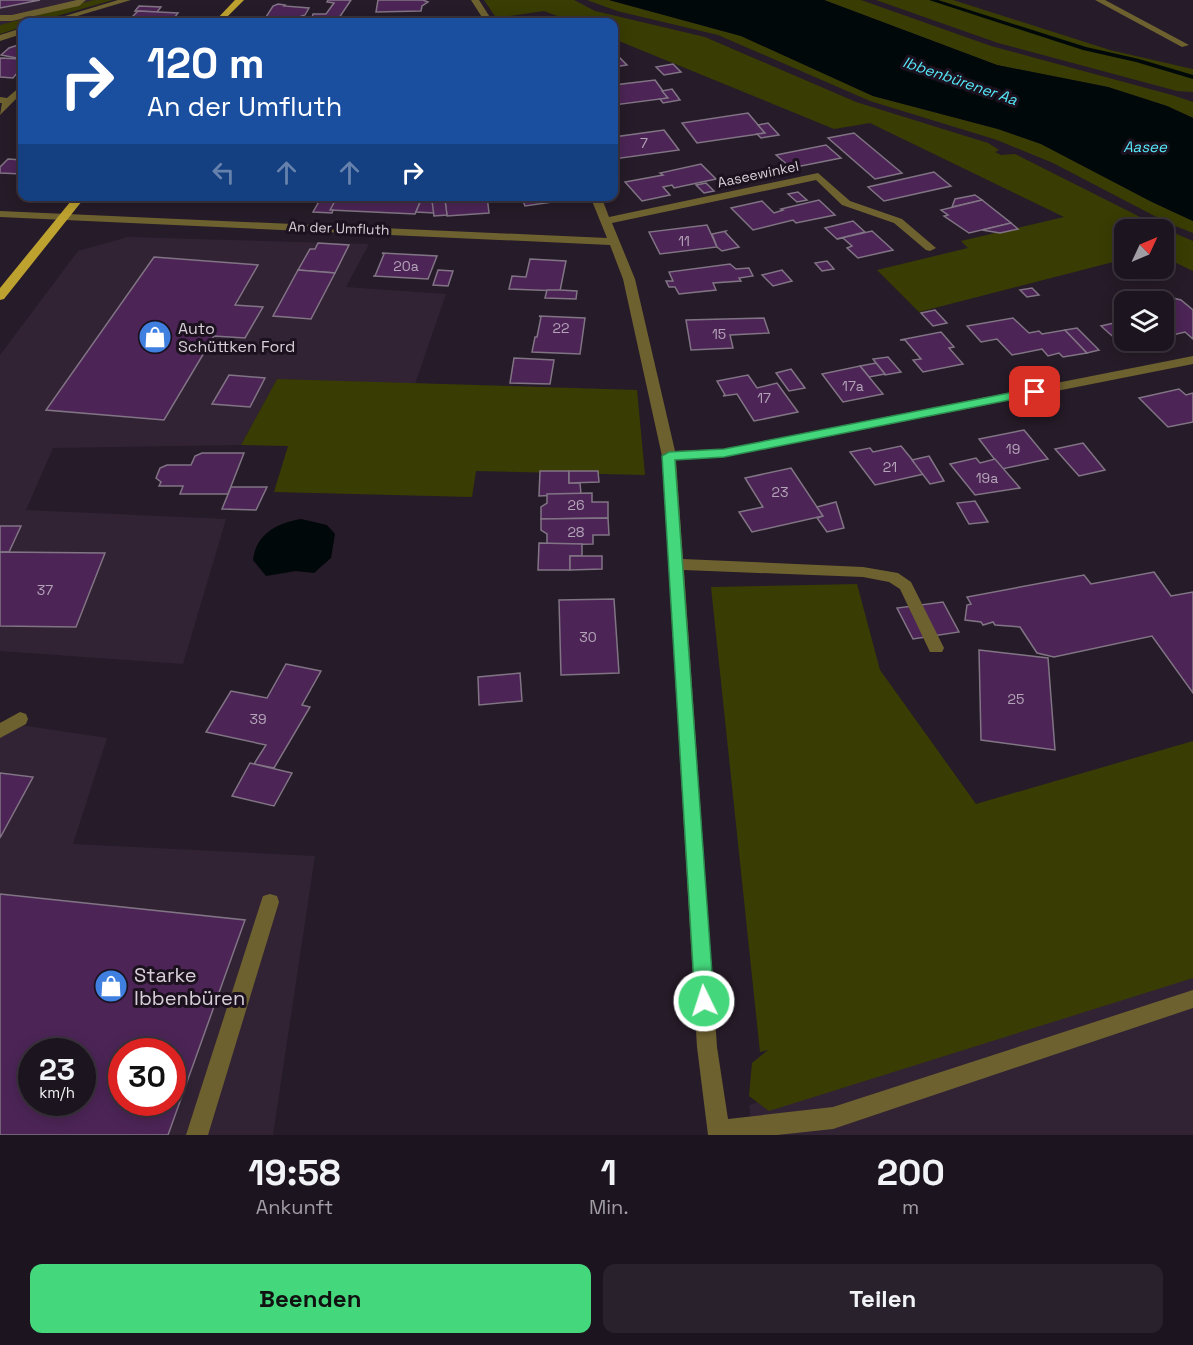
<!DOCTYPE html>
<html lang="de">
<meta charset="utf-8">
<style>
:root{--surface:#1c141e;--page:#29212b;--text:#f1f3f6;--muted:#a09ea4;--line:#3a333c;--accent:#44d77b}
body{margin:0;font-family:"Space Grotesk",sans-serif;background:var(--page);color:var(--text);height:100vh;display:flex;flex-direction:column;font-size:22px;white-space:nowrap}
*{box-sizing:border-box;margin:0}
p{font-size:20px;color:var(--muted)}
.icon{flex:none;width:33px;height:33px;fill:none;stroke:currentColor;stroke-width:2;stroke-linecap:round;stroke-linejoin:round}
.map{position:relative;height:1135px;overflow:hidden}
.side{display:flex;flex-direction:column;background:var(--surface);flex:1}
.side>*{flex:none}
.guide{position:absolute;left:18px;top:18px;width:600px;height:183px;border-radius:12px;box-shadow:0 3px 15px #0003,0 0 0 2px var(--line);background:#1a4fa0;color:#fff;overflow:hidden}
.needle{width:39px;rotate:46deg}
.fabs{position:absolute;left:1114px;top:219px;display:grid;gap:12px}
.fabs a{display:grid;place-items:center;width:60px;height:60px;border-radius:12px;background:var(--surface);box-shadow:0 3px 15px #0003,0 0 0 2px var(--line);font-size:30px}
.speed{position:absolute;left:18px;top:1038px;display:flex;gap:12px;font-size:30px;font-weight:700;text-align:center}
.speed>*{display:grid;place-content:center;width:78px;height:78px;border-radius:50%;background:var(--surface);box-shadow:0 3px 15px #0003,0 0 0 2px var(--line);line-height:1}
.speed small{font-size:15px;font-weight:400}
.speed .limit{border:9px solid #d22;background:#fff;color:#111}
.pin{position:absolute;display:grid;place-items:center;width:51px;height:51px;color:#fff;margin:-26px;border-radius:12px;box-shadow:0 3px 9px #0006}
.me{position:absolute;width:66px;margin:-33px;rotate:356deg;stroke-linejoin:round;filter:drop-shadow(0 0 4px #0008)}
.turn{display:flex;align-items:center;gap:21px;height:126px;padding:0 30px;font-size:27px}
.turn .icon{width:78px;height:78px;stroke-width:2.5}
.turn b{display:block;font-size:42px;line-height:51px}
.lanes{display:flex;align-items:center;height:57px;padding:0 30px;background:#0003;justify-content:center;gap:30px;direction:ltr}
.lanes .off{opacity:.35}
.eta{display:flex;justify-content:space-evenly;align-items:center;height:102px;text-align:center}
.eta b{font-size:36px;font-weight:700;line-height:42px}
.button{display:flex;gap:12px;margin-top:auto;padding:12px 30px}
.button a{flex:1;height:69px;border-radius:12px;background:var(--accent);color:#111;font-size:24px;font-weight:700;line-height:69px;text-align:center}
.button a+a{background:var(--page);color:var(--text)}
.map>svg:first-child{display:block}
</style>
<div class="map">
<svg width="1193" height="1135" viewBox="0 0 1193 1135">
<rect width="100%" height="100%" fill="#261b28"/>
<g fill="#312334" fill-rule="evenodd">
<polygon points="0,0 106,0 22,22 0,31"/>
<polygon points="128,237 369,244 346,287 446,294 415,384 277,379 241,445 53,448 26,510 226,519 183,664 0,651 0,355 78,251"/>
<path d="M0,722L107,738L73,844L315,856L273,1135H0ZM32,1052H82V1102H32ZM122,1052H172V1102H122Z"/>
<polygon points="1193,967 1193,1135 753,1135 749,1105"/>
</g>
<g fill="#393d03">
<polygon points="94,0 113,0 36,22 22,22 22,27 0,34 0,25"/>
<polygon points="484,0 574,0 595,11 705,37 856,102 988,143 999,150 995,152 1001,155 1015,154 1160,227 1193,241 1193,271 1164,257 1164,230 1125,230 1125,259 919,312 877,270 968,248 961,241 1064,217 870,123 834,129 614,39 614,22 573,22 544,11 502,17 505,22 499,22"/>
<polygon points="587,0 609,0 741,36 873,96 998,129 1041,144 1152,202 1193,221 1193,233 1168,223 1053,163 997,140 870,101 718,35 617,11"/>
<polygon points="824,0 861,0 991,46 1172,95 1193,102 1193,118 1167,106 1108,87 997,65"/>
<polygon points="876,0 953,0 1110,50 1188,68 1193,69 1193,92 1177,91 998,43"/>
<polygon points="277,379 637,390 645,475 476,471 472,497 274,492 288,446 241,445"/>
<polygon points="857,584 880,670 976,804 1193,741 1193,978 769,1111 749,1096 752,1063 768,1050 760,1052 711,587"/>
</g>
<g fill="#01080a">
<polygon points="609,0 824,0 997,65 1108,87 1167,106 1193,118 1193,221 1152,202 1041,144 998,129 873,96 741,36"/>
<path d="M301,519L327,525L335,534L331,558L314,573L296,571L266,576L253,560C256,534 277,523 301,519Z"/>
</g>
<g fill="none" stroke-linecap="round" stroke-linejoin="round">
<polygon fill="#01080a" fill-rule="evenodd" points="929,0 938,0 1086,47 1139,59 1193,75 1193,79 1136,62 1083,50"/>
</g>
<g fill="#4c2556" stroke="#817484" stroke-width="1.5" fill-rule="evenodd">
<polygon points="0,0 40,0 0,8"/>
<polygon points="328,0 351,0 339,18 312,18 313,14 326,14 334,3 327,2"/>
<polygon points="378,0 423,0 428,2 422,6 421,11 376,12"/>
<polygon points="278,4 285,5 284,6 309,8 305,15 299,17 266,17 273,6"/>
<polygon points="139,6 161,7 157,12 135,11"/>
<polygon points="138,11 178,13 171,22 129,20"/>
<polygon points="317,18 339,18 336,22 317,22"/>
<polygon points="21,44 22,59 1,55 9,48"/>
<polygon points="614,52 627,65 614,67"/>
<polygon points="0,58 22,59 22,67 13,78 0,77"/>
<polygon points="673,64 681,72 664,75 656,67"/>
<polygon points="655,80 668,98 614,105 614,85"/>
<polygon points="672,89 680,100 663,103 660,99 668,98 662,91"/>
<polygon points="748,113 765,133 697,143 682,123"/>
<polygon points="768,123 779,135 761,138 757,134 765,133 758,125"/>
<polygon points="664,130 679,150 614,159 614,137"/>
<polygon points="854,133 902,173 875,179 828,138"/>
<polygon points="826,145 841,158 791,168 776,155"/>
<polygon points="8,159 22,160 22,174 0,173 0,167"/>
<polygon points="701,164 716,179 674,188 672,185 663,187 670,195 642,201 625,182 663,175 660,173"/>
<polygon points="934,172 951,186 884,201 868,187"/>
<polygon points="706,183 714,191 704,193 696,185"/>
<polygon points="798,192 807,200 797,202 788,194"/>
<polygon points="975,195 982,200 952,207 955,199"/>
<polygon points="337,196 385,196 421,200 415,214 330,210"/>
<polygon points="462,196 487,196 489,213 447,216 445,200 462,198"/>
<polygon points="521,196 557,196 560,201 525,206"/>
<polygon points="321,198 336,199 330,210 333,210 332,213 313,212"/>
<polygon points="421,200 433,200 434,213 416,212"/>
<polygon points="445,200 447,215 434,216 432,201"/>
<polygon points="819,200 835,215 796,223 793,220 753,230 731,208 762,201 774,213 783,210 781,209"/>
<polygon points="982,200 1011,223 969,233 944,216 948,215 941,210"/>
<polygon points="853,221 865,232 837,239 825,228"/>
<polygon points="1011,223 1018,229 1000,233 982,230"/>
<polygon points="707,225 717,247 660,254 649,232"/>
<polygon points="726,231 725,232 739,247 722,251 717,247 712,234"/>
<polygon points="872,231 893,250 858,258 847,248 852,246 843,238 837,239"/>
<polygon points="318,243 349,245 335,273 298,270 310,249 315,249"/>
<polygon points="382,253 437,256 428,279 373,276 375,276 384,254"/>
<polygon points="154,257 258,265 235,305 263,307 245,338 214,336 164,420 46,410"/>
<polygon points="530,259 566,261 560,291 509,289 512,276 526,277"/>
<polygon points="827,261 834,269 822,271 815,263"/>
<polygon points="730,264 736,269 749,268 753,276 739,278 741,281 713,283 716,290 679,294 675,287 669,287 666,281 673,281 669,272"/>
<polygon points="298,270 335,273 311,319 273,316"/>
<polygon points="438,270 453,271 448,286 433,285"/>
<polygon points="782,270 792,281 773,286 762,275"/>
<polygon points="1032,288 1039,295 1027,297 1020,290"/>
<polygon points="547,290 560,290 577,291 576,299 545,298"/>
<polygon points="1153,295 1158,300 1169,297 1181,300 1193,310 1193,339 1185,332 1164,337 1164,302 1134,302 1135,299"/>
<polygon points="935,310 947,323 933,326 921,313"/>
<polygon points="539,316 585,318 580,354 532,352 535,337 537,337 541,317"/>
<polygon points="764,318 769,333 730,335 733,348 691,350 686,320"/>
<polygon points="1013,318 1029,333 1039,331 1042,334 1065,330 1087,353 1063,357 1059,353 1048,356 1042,349 1012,355 997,339 981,342 967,326"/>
<polygon points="1123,321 1125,340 1128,340 1119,342 1101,326"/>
<polygon points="1077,328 1099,350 1087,353 1065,330"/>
<polygon points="941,332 954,347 949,348 963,364 923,372 913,360 921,359 905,340 900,340"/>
<polygon points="888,357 901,372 885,375 873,359"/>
<polygon points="514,358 554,360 550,384 510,383"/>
<polygon points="876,363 885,374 869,377 860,366"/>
<polygon points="860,366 883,394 843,402 822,374"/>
<polygon points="791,369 805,388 789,391 776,373"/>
<polygon points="229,375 265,378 250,407 212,404"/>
<polygon points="748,375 757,388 777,383 798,412 754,421 737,394 723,396 725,395 717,381"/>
<polygon points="1179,389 1186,395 1193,393 1193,422 1168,427 1139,398"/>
<polygon points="1024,430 1048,459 1002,469 979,439"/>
<polygon points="1083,443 1105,470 1079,476 1055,449"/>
<polygon points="901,446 924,474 875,485 850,452 870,448 873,452"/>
<polygon points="202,453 244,453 228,494 180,494 183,486 159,486 161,482 156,478 160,468 167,465 191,465 195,456"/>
<polygon points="929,456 944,481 930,484 912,460"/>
<polygon points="976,458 980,463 995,459 1020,488 975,495 950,464"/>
<polygon points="791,468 823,516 752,532 739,512 763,507 745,478"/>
<polygon points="540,471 569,471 569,483 580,483 581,494 539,496"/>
<polygon points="569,471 598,471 599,482 569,483"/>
<polygon points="231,487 267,487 256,510 222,509"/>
<polygon points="592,493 592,502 608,502 608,518 541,519 541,507 547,503 547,494"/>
<polygon points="975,501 988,522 969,524 957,503"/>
<polygon points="836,502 844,528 827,532 817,518 823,516 817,507"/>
<polygon points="608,518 609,535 593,535 593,544 547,545 547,534 541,530 541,519"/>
<polygon points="0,526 21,526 9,552 0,552"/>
<polygon points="539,543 582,544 582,556 570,556 570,570 538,570"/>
<polygon points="0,552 105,553 76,627 0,626"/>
<polygon points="570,556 602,556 602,569 570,570"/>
<polygon points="1154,572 1171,596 1193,592 1193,693 1152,636 1054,657 1037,653 1020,627 995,625 993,622 983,625 981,622 965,620 967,605 971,604 967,597 1084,575 1091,584"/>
<polygon points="614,599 619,673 561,675 559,600"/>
<polygon points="943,602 959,632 913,639 897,608"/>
<polygon points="979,650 1048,658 1055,750 981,740"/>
<polygon points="286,664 321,671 302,705 310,707 274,768 254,764 266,745 206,732 231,691 267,698"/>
<polygon points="520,673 522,701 479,705 478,677"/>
<polygon points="250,763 292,773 274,806 232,796"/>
<polygon points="0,773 33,777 0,838"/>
<path d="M0,894L245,920L168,1135H0ZM32,1052H82V1102H32ZM122,1052H172V1102H122Z"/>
</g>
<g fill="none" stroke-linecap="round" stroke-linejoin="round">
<g fill="#6e6130" fill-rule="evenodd">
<polygon points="77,0 86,0 79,6 12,21 0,21 0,15 12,15"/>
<polygon points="118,0 131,0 57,22 45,22"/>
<polygon points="471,0 479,0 493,22 485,22"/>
<polygon points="1095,0 1105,0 1189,45 1182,47"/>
<polygon points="22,28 22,34 0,41 0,35"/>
<polygon points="22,85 22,93 0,115 2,103 0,103 0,97 7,98"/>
<polygon points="818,173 850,201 902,219 936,248 930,251 926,250 894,223 842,205 816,180 612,223 635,279 675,451 724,449 1193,356 1193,364 724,457 676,460 683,559 863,567 898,573 911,582 944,648 942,652 930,652 900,589 889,582 863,577 684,570 717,1047 728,1119 833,1107 1193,990 1193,1008 833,1129 777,1135 708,1135 697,1047 662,456 623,279 610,245 0,217 0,211 607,238 590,196 601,196 609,217"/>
<polygon points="20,712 26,714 28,719 26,724 0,738 0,723"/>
<polygon points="270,894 277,896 279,902 208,1135 186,1135 261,902 263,896"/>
</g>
<g fill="#bea230" fill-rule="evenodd">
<polygon points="235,0 244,0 222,22 214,22"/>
<polygon points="75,196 86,196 4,299 0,300 0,288"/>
</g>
</g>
<polygon fill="#44d77b" stroke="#2c8c50" stroke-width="1.5" points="1035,388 1041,392 1039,394 724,457 675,460 714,1001 711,1007 704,1010 698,1007 695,1001 662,456 669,452 724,449"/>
<defs>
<symbol id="shop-disc" viewBox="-11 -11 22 22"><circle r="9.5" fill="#3f7fe0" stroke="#1c121f"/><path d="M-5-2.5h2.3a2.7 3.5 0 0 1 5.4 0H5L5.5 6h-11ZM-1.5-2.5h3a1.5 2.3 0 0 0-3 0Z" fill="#fff"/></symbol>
</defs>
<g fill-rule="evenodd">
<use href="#shop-disc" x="136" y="318" width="38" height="38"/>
<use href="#shop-disc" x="92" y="967" width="38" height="38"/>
</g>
<g text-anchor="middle" stroke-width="6" stroke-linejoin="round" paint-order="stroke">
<g font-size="14" fill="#b4a4b8">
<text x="644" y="148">7</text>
<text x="684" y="246">11</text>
<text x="406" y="271">20a</text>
<text x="561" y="333">22</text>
<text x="719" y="339">15</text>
<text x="853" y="391">17a</text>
<text x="764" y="403">17</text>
<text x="1013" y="454">19</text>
<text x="890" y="472">21</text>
<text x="987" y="483">19a</text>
<text x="780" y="497">23</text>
<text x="576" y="510">26</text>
<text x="576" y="537">28</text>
<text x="45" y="595">37</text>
<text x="588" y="642">30</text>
<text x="1016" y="704">25</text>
<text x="258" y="724">39</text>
</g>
<g font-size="14" fill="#d7cfd8" stroke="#1c121f">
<text transform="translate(758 174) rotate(-12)" y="5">Aaseewinkel</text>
<text transform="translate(339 228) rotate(2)" y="5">An der Umfluth</text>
</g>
<g font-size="15" font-style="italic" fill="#55e8f9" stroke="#1c121f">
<text transform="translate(960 81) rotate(19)" y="5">Ibbenbürener Aa</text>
<text x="1145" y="152">Aasee</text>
</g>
<g font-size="16" fill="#d7cfd8" stroke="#1c121f" text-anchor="start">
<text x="178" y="334">Auto<tspan x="178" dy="18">Schüttken Ford</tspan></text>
</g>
<g font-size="20" fill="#d7cfd8" stroke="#1c121f" text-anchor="start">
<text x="134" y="982">Starke<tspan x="134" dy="23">Ibbenbüren</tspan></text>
</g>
</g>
</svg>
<div class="fabs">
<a><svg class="needle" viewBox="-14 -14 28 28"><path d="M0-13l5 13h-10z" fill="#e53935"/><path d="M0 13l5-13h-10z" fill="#a09ea4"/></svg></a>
<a><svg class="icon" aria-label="layers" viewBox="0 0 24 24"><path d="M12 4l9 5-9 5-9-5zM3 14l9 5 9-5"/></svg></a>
</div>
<div class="speed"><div>23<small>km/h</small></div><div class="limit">30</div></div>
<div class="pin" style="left:1035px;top:392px;background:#d93025"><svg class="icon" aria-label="arrive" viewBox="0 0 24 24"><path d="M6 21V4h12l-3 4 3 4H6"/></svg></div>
<svg class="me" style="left:704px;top:1001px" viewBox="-20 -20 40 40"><circle r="17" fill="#44d77b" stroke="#fff" stroke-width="3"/><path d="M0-11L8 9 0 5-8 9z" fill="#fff"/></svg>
<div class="guide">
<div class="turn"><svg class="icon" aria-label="right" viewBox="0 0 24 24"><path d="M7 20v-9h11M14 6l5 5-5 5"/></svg><div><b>120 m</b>An der Umfluth</div></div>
<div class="lanes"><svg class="icon off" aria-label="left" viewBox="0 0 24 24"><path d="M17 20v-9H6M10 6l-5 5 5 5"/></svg><svg class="icon off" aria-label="ahead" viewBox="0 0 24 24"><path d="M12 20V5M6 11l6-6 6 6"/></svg><svg class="icon off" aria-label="ahead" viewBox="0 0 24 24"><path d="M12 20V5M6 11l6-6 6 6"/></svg><svg class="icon" aria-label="right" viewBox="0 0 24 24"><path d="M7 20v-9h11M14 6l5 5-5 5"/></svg></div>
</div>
</div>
<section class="side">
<div class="eta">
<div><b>19:58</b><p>Ankunft</p></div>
<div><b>1</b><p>Min.</p></div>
<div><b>200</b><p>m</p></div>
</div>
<div class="button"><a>Beenden</a><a>Teilen</a></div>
</section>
